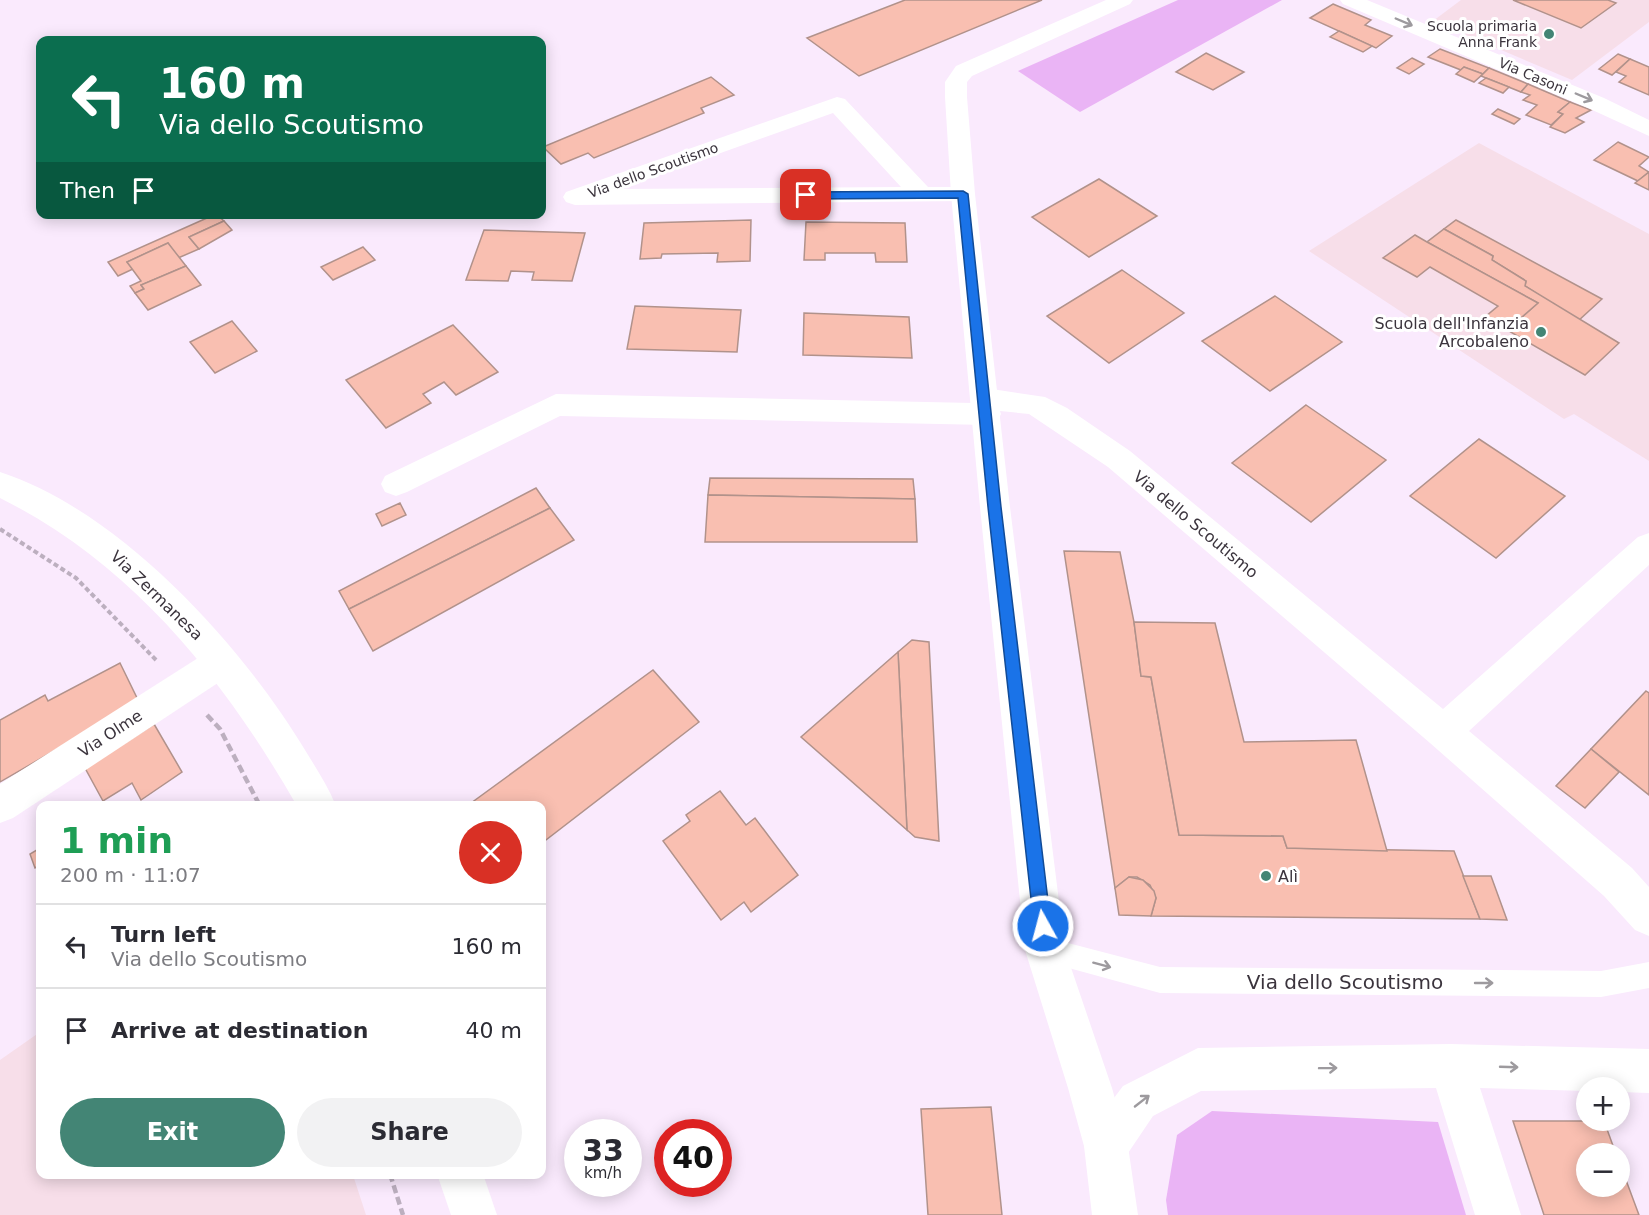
<!DOCTYPE html>
<meta charset="utf-8">
<style>
:root{--surface:#fff;--page:#f2f2f3;--text:#2b2b33;--muted:#7c7c81;--line:#e1e1e2;--accent:#438575}
body{margin:0;font-family:"DejaVu Sans",sans-serif;background:var(--page);color:var(--text);height:100vh;display:flex;flex-direction:column;font-size:22px;white-space:nowrap}
*{box-sizing:border-box;margin:0}
p{font-size:20px;color:var(--muted)}
.icon{flex:none;width:33px;height:33px;fill:none;stroke:currentColor;stroke-width:2;stroke-linecap:round;stroke-linejoin:round}
.map{position:relative;flex:1;overflow:hidden}
.panel{position:absolute;left:36px;top:801px;width:510px;height:378px;display:flex;flex-direction:column;background:var(--surface);border-radius:12px;box-shadow:0 3px 15px #0003}
.panel>*{flex:none}
.banner{position:absolute;left:36px;top:36px;width:510px;height:183px;border-radius:12px;box-shadow:0 3px 15px #0003;background:#0b6e4f;color:#fff;overflow:hidden}
.controls{position:absolute;left:1576px;top:1077px;display:grid;gap:12px}
.controls a{display:grid;place-items:center;width:54px;height:54px;border-radius:50%;background:var(--surface);box-shadow:0 3px 15px #0003;font-size:30px}
.speed{position:absolute;left:564px;top:1119px;display:flex;gap:12px;font-size:30px;font-weight:700;text-align:center}
.speed>*{display:grid;place-content:center;width:78px;height:78px;border-radius:50%;background:var(--surface);box-shadow:0 3px 15px #0003;line-height:1}
.speed small{font-size:15px;font-weight:400}
.speed .limit{border:9px solid #d22;background:#fff;color:#111}
.pin{position:absolute;display:grid;place-items:center;width:51px;height:51px;color:#fff;margin:-26px;border-radius:12px;box-shadow:0 3px 9px #0006}
.me{position:absolute;width:66px;margin:-33px;rotate:353deg;stroke-linejoin:round;filter:drop-shadow(0 0 4px #0008)}
.turn{display:flex;align-items:center;gap:21px;height:126px;padding:0 24px;font-size:27px}
.turn .icon{width:78px;height:78px;stroke-width:2.5}
.turn b{display:block;font-size:42px;line-height:51px}
.then{display:flex;align-items:center;height:57px;padding:0 24px;background:#0003;gap:12px;font-size:22px}
.round{display:grid;place-items:center;flex:none;width:63px;height:63px;border-radius:32px;background:var(--page)}
.head{display:flex;align-items:center;justify-content:space-between;height:102px;padding:0 24px}
h1{font-size:36px;font-weight:600;line-height:45px;color:#1e9e55}
.cta{display:flex;gap:12px;margin-top:auto;padding:12px 24px}
.cta a{flex:1;height:69px;border-radius:36px;background:var(--accent);color:#fff;font-size:24px;font-weight:600;line-height:69px;text-align:center}
.cta a+a{background:var(--page);color:var(--text)}
ul{padding:0;list-style:none}
li{display:flex;align-items:center;gap:18px;height:84px;padding:0 24px;border-top:2px solid var(--line)}
li div{flex:1}
li b{display:block;font-size:22px}
li em{font-style:normal}
.map>svg:first-child{display:block}
</style>
<div class="map">
<svg width="1649" height="1215" viewBox="0 0 1649 1215">
<rect width="100%" height="100%" fill="#faeafd"/>
<g fill="#f7dee9">
<polygon points="1461,0 1649,0 1649,22 1572,80 1433,21"/>
<polygon points="1479,143 1649,234 1649,461 1574,414 1564,419 1309,251"/>
<polygon points="40,1032 40,1174 353,1175 366,1215 0,1215 0,1060"/>
</g>
<g fill="#eab4f5">
<polygon points="1178,0 1282,0 1080,112 1018,71"/>
<polygon points="1212,1111 1438,1122 1466,1215 1168,1215 1166,1200 1177,1135"/>
</g>
<g fill="#f9bfb1" stroke="#b1928b" stroke-width="1.5">
<polygon points="905,0 1042,0 859,76 807,38"/>
<polygon points="1513,0 1608,0 1616,3 1581,28"/>
<polygon points="1333,4 1371,20 1365,25 1392,36 1376,48 1310,18"/>
<polygon points="1339,31 1372,46 1363,52 1330,37"/>
<polygon points="1440,49 1489,68 1483,74 1464,67 1461,70 1428,57"/>
<polygon points="1206,53 1244,72 1213,90 1176,72"/>
<polygon points="1618,54 1630,59 1612,75 1599,69"/>
<polygon points="1412,58 1424,64 1409,74 1397,68"/>
<polygon points="1630,59 1649,67 1649,95 1619,82 1626,76 1616,72"/>
<polygon points="1464,67 1483,74 1474,82 1456,74"/>
<polygon points="1489,68 1528,84 1521,92 1481,76"/>
<polygon points="711,77 734,95 701,108 704,113 594,158 588,153 561,164 543,147"/>
<polygon points="1486,78 1509,87 1503,93 1479,83"/>
<polygon points="1528,84 1570,102 1558,112 1563,114 1551,125 1526,115 1537,105 1523,100 1530,95 1521,92"/>
<polygon points="1570,102 1591,110 1576,118 1584,122 1565,133 1550,127 1563,114 1558,112"/>
<polygon points="1498,109 1520,119 1514,124 1492,114"/>
<polygon points="1618,142 1649,157 1639,166 1649,172 1638,181 1594,160"/>
<polygon points="1649,172 1649,190 1635,183"/>
<polygon points="1099,179 1157,216 1089,257 1032,217"/>
<polygon points="216,214 224,221 189,237 199,249 178,258 168,243 127,262 133,269 118,276 108,262"/>
<polygon points="751,220 750,261 717,262 718,253 662,254 661,258 640,259 644,223"/>
<polygon points="1456,220 1602,299 1578,321 1525,286 1526,281 1492,260 1493,256 1444,229"/>
<polygon points="224,221 232,230 199,249 189,237"/>
<polygon points="806,222 905,223 907,262 876,262 875,253 825,253 825,260 804,260"/>
<polygon points="1444,229 1493,256 1492,260 1526,281 1525,286 1619,343 1585,375 1507,330 1538,303 1427,242"/>
<polygon points="484,230 585,233 572,281 532,280 534,272 511,271 508,281 466,280"/>
<polygon points="1415,235 1427,242 1538,303 1507,330 1485,317 1498,306 1430,267 1417,277 1383,258"/>
<polygon points="168,243 186,266 141,285 144,289 135,293 130,286 141,281 127,262"/>
<polygon points="363,247 375,260 333,280 321,267"/>
<polygon points="186,266 201,285 148,310 135,293 144,289 141,285"/>
<polygon points="1122,270 1184,313 1109,363 1047,316"/>
<polygon points="1275,296 1342,342 1270,391 1202,341"/>
<polygon points="635,306 741,310 737,352 627,349"/>
<polygon points="804,313 909,317 912,358 803,355"/>
<polygon points="232,321 257,351 215,373 190,342"/>
<polygon points="453,325 498,372 456,395 444,382 423,394 431,403 386,428 346,380"/>
<polygon points="1306,405 1386,460 1311,522 1232,463"/>
<polygon points="1479,439 1565,496 1496,558 1410,496"/>
<polygon points="710,478 913,479 915,499 708,495"/>
<polygon points="536,488 550,508 349,609 339,591"/>
<polygon points="708,495 915,499 917,542 705,542"/>
<polygon points="400,503 406,515 382,526 376,514"/>
<polygon points="550,508 574,540 373,651 349,609"/>
<polygon points="1064,551 1120,552 1134,622 1141,676 1151,677 1179,835 1283,836 1287,848 1454,851 1480,919 1151,916 1156,898 1150,885 1137,877 1129,877 1115,888"/>
<polygon points="1134,622 1215,623 1244,742 1356,740 1387,851 1287,848 1283,836 1179,835 1151,677 1141,676"/>
<polygon points="912,640 929,642 939,841 915,837 907,830 898,652"/>
<polygon points="898,652 907,830 801,737"/>
<polygon points="120,663 139,702 0,782 0,720 45,695 48,701"/>
<polygon points="653,670 699,722 542,843 542,806 467,806"/>
<polygon points="1646,691 1649,693 1649,795 1591,749"/>
<polygon points="154,724 182,772 141,800 132,783 103,801 85,768"/>
<polygon points="1591,749 1619,772 1585,808 1556,786"/>
<polygon points="720,791 746,825 755,818 798,875 751,912 744,902 721,920 663,841 690,821 686,815"/>
<polygon points="40,848 40,865 35,868 30,854"/>
<polygon points="1463,876 1491,876 1507,920 1480,919"/>
<polygon points="1129,877 1143,880 1154,891 1156,898 1151,916 1119,915 1115,888"/>
<polygon points="991,1107 1002,1215 928,1215 921,1109"/>
<polygon points="1513,1121 1604,1121 1616,1154 1587,1154 1587,1186 1620,1186 1620,1164 1639,1215 1544,1215"/>
</g>
<g fill="none" stroke-linecap="round" stroke-linejoin="round">
<polyline stroke="#bcafbf" stroke-width="4" stroke-dasharray="5 3" stroke-linecap="butt" points="0,529 76,578 157,661"/>
<g stroke="#bcafbf" stroke-width="4.5" stroke-dasharray="8 4" stroke-linecap="butt">
<polyline points="207,715 220,729 260,806"/>
<polyline points="390,1174 403,1215"/>
</g>
<polygon fill="#fff" fill-rule="evenodd" points="1045,937 1160,967 1601,971 1649,962 1649,988 1601,997 1160,993 1036,959 1032,950 1036,941"/>
<g fill="#fff" fill-rule="evenodd">
<polygon points="1340,0 1367,0 1604,98 1649,120 1649,136 1588,108 1343,4"/>
<path d="M837,97L845,99L928,187H963L971,189L975,194L971,199L963,201L575,205L566,202L563,197L566,192ZM833,113L901,187L620,189Z"/>
<polygon points="985,388 1045,397 1067,408 1130,451 1443,709 1638,537 1649,533 1649,565 1469,731 1632,868 1649,887 1649,936 1635,930 1604,896 1430,743 1108,467 1029,414 1000,411 1001,414 997,422 987,425 560,416 407,492 396,496 385,492 381,484 385,476 556,394 973,403 971,399 975,392"/>
<polygon points="221,647 233,651 238,662 233,673 13,818 0,823 0,784 209,651"/>
<polygon points="1451,1044 1649,1049 1649,1093 1620,1092 1620,1088 1587,1088 1587,1091 1480,1088 1521,1215 1475,1215 1436,1088 1201,1091 1153,1116 1122,1162 1106,1168 1090,1162 1084,1146 1090,1130 1123,1086 1198,1048"/>
</g>
<g fill="#fff" fill-rule="evenodd">
<polygon points="1106,0 1133,0 1130,4 972,76 967,82 967,97 975,194 1010,507 1065,950 1112,1088 1128,1146 1138,1215 1092,1215 1084,1146 1068,1088 1025,950 980,507 951,194 945,97 945,82 956,66"/>
<path d="M0,472C120,511 241,644 305,750C316,768 328,786 336,806H297C224,679 133,564 0,498Z"/>
<polygon points="437,1174 483,1174 497,1215 451,1215"/>
</g>
</g>
<defs><path id="oneway-shaft" d="M-6 0H5M1.5-3L5.5 0L1.5 3" fill="none" stroke-width="1.6" stroke-linecap="round" stroke-linejoin="round" transform="scale(1.5)"/></defs>
<g stroke="#9d9a9e">
<use href="#oneway-shaft" transform="translate(1404 22) rotate(23)"/>
<use href="#oneway-shaft" transform="translate(1584 97) rotate(23)"/>
<use href="#oneway-shaft" transform="translate(1102 965) rotate(15)"/>
<use href="#oneway-shaft" transform="translate(1484 983)"/>
<use href="#oneway-shaft" transform="translate(1509 1067) rotate(2)"/>
<use href="#oneway-shaft" transform="translate(1328 1068) rotate(-1)"/>
<use href="#oneway-shaft" transform="translate(1142 1101) rotate(-38)"/>
</g>
<polygon fill="#1a73e8" stroke="#114b97" stroke-width="1.5" points="963,191 968,194 1001,507 1051,926 1048,932 1043,935 1037,932 1034,926 988,507 958,198 806,199 801,195 806,192"/>
<g fill="#438575" stroke="#fff" stroke-width="2">
<circle cx="1549" cy="34" r="6"/>
<circle cx="1541" cy="332" r="6"/>
<circle cx="1266" cy="876" r="6"/>
</g>
<g text-anchor="middle" stroke-width="6" stroke-linejoin="round" paint-order="stroke">
<g font-size="14" fill="#3b343d" stroke="#fff" text-anchor="end">
<text x="1537" y="31">Scuola primaria<tspan x="1537" dy="16">Anna Frank</tspan></text>
</g>
<g font-size="14" fill="#3b343d" stroke="#fff">
<text transform="translate(1533 76) rotate(23)" y="5">Via Casoni</text>
<text transform="translate(653 170) rotate(-20)" y="5">Via dello Scoutismo</text>
</g>
<g font-size="16" fill="#3b343d" stroke="#fff" text-anchor="end">
<text x="1529" y="329">Scuola dell'Infanzia<tspan x="1529" dy="18">Arcobaleno</tspan></text>
<text x="1278" y="882" text-anchor="start">Alì</text>
</g>
<g font-size="16" fill="#3b343d" stroke="#fff">
<text transform="translate(1196 524) rotate(40)" y="6">Via dello Scoutismo</text>
<text transform="translate(157 595) rotate(44)" y="6">Via Zermanesa</text>
<text transform="translate(110 733) rotate(-33)" y="6">Via Olme</text>
</g>
<g font-size="20" fill="#3b343d" stroke="#fff">
<text x="1345" y="989">Via dello Scoutismo</text>
</g>
</g>
</svg>
<div class="controls">
<a>+</a>
<a>−</a>
</div>
<div class="speed"><div>33<small>km/h</small></div><div class="limit">40</div></div>
<div class="pin" style="left:806px;top:195px;background:#d93025"><svg class="icon" aria-label="arrive" viewBox="0 0 24 24"><path d="M6 21V4h12l-3 4 3 4H6"/></svg></div>
<svg class="me" style="left:1043px;top:926px" viewBox="-20 -20 40 40"><circle r="17" fill="#1a73e8" stroke="#fff" stroke-width="3"/><path d="M0-11L8 9 0 5-8 9z" fill="#fff"/></svg>
<div class="banner">
<div class="turn"><svg class="icon" aria-label="left" viewBox="0 0 24 24"><path d="M17 20v-9H6M10 6l-5 5 5 5"/></svg><div><b>160 m</b>Via dello Scoutismo</div></div>
<div class="then">Then<svg class="icon" aria-label="arrive" viewBox="0 0 24 24"><path d="M6 21V4h12l-3 4 3 4H6"/></svg></div>
</div>
<section class="panel">
<div class="head"><div><h1>1 min</h1><p>200 m · 11:07</p></div><a class="round" style="background:#d93025;color:#fff"><svg class="icon" aria-label="close" viewBox="0 0 24 24"><path d="M6 6l12 12M18 6L6 18"/></svg></a></div>
<ul>
<li><svg class="icon" aria-label="left" viewBox="0 0 24 24"><path d="M17 20v-9H6M10 6l-5 5 5 5"/></svg><div><b>Turn left</b><p>Via dello Scoutismo</p></div><em>160 m</em></li>
<li><svg class="icon" aria-label="arrive" viewBox="0 0 24 24"><path d="M6 21V4h12l-3 4 3 4H6"/></svg><div><b>Arrive at destination</b></div><em>40 m</em></li>
</ul>
<div class="cta"><a>Exit</a><a>Share</a></div>
</section>
</div>
